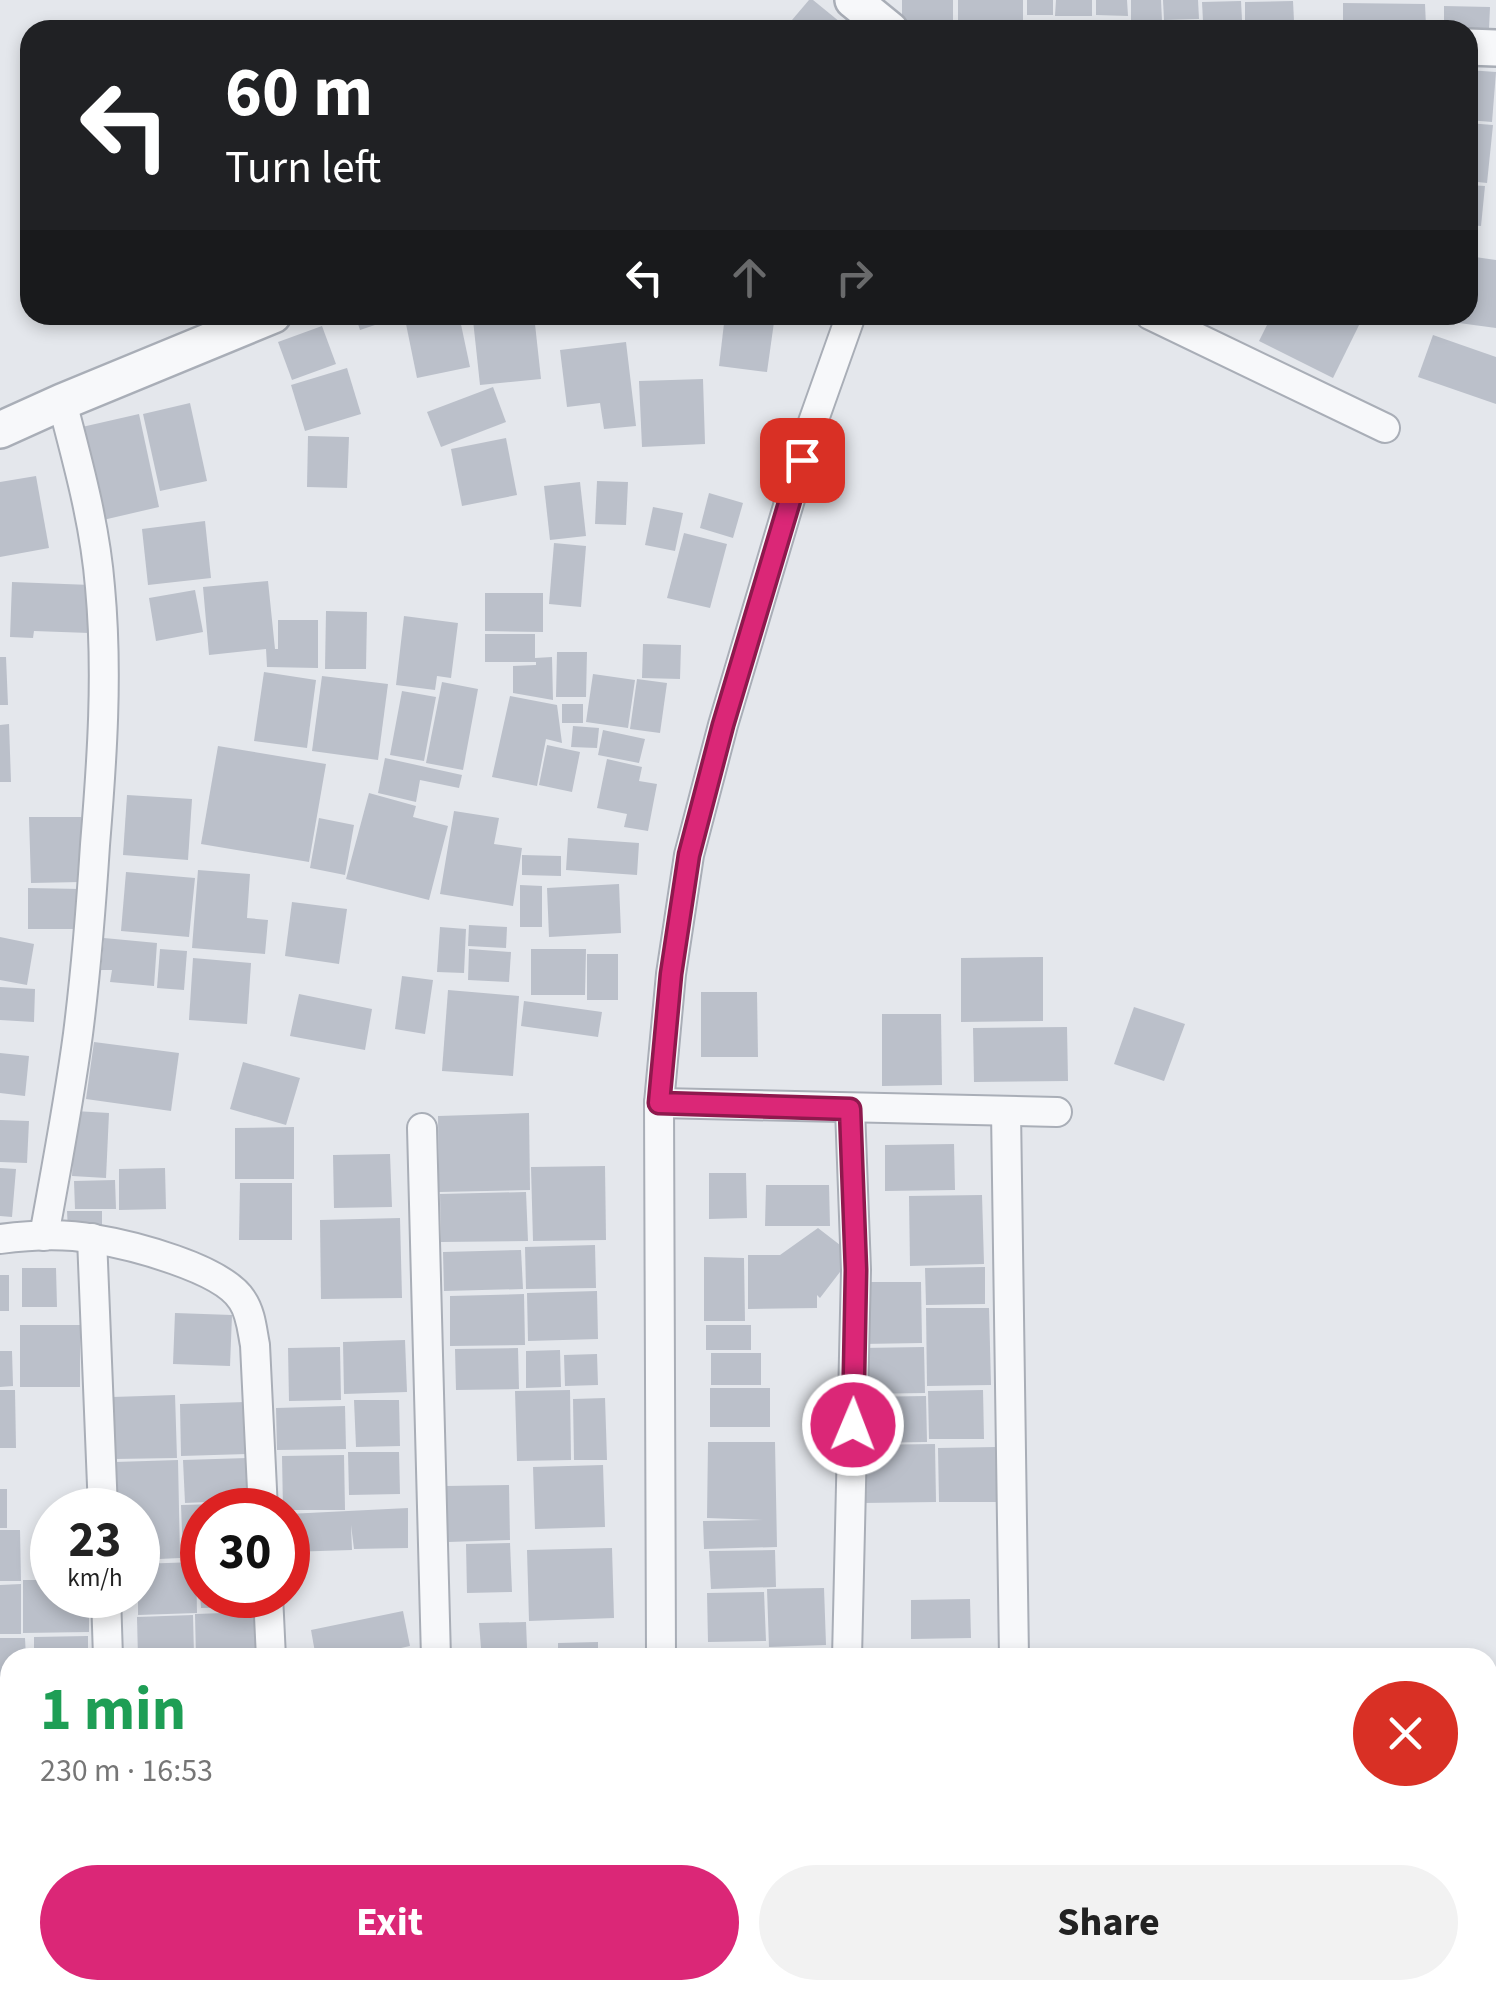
<!DOCTYPE html>
<meta charset="utf-8">
<style>
:root{--surface:#fff;--page:#f2f2f2;--text:#222;--muted:#767676;--accent:#db2777}
body{margin:0;font-family:"Source Sans 3",sans-serif;background:var(--page);color:var(--text);height:100vh;display:flex;flex-direction:column;font-size:38px;white-space:nowrap}
*{box-sizing:border-box;margin:0}
p{font-size:32px;color:var(--muted)}
.icon{flex:none;width:55px;height:55px;fill:none;stroke:currentColor;stroke-width:2;stroke-linecap:round;stroke-linejoin:round}
.map{position:relative;flex:1;overflow:hidden}
.drawer{position:absolute;left:0px;top:1648px;width:1498px;height:352px;display:flex;flex-direction:column;background:var(--surface);border-radius:30px 30px 0 0;box-shadow:0 5px 15px #0003}
.drawer>*{flex:none}
.hud{position:absolute;left:20px;top:20px;width:1458px;height:305px;border-radius:30px;box-shadow:0 5px 15px #0003;background:#202124;color:#fff;overflow:hidden}
.speed{position:absolute;left:30px;top:1488px;display:flex;gap:20px;font-size:50px;font-weight:700;text-align:center}
.speed>*{display:grid;place-content:center;width:130px;height:130px;border-radius:50%;background:var(--surface);box-shadow:0 5px 15px #0003;line-height:1}
.speed small{font-size:25px;font-weight:400}
.speed .limit{border:15px solid #d22;background:#fff;color:#111}
.pin{position:absolute;display:grid;place-items:center;width:85px;height:85px;color:#fff;margin:-42px;border-radius:20px;box-shadow:0 5px 15px #0006}
.me{position:absolute;width:110px;margin:-55px;rotate:1deg;stroke-linejoin:round;filter:drop-shadow(0 0 8px #0008)}
.turn{display:flex;align-items:center;gap:35px;height:210px;padding:0 40px;font-size:45px}
.turn .icon{width:130px;height:130px;stroke-width:2.5}
.turn b{display:block;font-size:70px;line-height:85px}
.lanes{display:flex;align-items:center;height:95px;padding:0 40px;background:#0003;justify-content:center;gap:50px;direction:ltr}
.lanes .off{opacity:.35}
.round{display:grid;place-items:center;flex:none;width:105px;height:105px;border-radius:52px;background:var(--page)}
.overview{display:flex;align-items:center;justify-content:space-between;height:170px;padding:0 40px}
h1{font-size:60px;font-weight:700;line-height:75px;color:#1e9e55}
.button{display:flex;gap:20px;margin-top:auto;padding:20px 40px}
.button a{flex:1;height:115px;border-radius:60px;background:var(--accent);color:#fff;font-size:40px;font-weight:700;line-height:115px;text-align:center}
.button a+a{background:var(--page);color:var(--text)}
.map>svg:first-child{display:block}
</style>
<div class="map">
<svg width="1496" height="1998" viewBox="0 0 1496 1998">
<rect width="100%" height="100%" fill="#e4e7ec"/>
<g fill="#bbc0ca">
<polygon points="809,0 813,0 840,22 833,30 805,30 792,20"/>
<polygon points="902,0 953,0 953,24 902,25"/>
<rect x="958" y="0" width="65" height="21"/>
<rect x="1027" y="0" width="26" height="15"/>
<polygon points="1056,0 1092,0 1092,16 1055,16"/>
<polygon points="1096,0 1127,0 1128,16 1096,15"/>
<polygon points="1131,0 1161,0 1162,21 1131,22"/>
<polygon points="1163,0 1198,0 1199,19 1164,20"/>
<polygon points="1241,1 1242,20 1203,21 1202,2"/>
<polygon points="1293,1 1294,21 1245,22 1245,2"/>
<polygon points="1343,3 1425,4 1426,26 1343,25"/>
<polygon points="1444,6 1490,7 1489,29 1444,28"/>
<polygon points="1468,70 1496,72 1492,122 1468,120"/>
<polygon points="1468,123 1493,125 1487,183 1468,181"/>
<polygon points="1468,185 1485,186 1481,226 1468,225"/>
<polygon points="1468,256 1496,260 1496,328 1444,321 1445,315 1468,315"/>
<polygon points="355,315 402,315 402,316 360,330"/>
<polygon points="452,315 459,315 470,367 417,378 406,324"/>
<polygon points="518,315 534,315 541,379 480,385 473,320"/>
<polygon points="725,315 775,315 767,372 719,366"/>
<polygon points="1272,315 1359,315 1363,317 1333,378 1259,341"/>
<polygon points="322,326 336,364 292,380 278,342"/>
<polygon points="1433,335 1496,357 1496,404 1418,377"/>
<polygon points="626,342 636,426 604,429 600,403 567,407 560,350"/>
<polygon points="347,368 361,414 305,431 291,385"/>
<polygon points="703,379 705,444 642,447 639,381"/>
<polygon points="493,387 506,422 441,447 427,412"/>
<polygon points="190,403 207,481 160,491 143,414"/>
<polygon points="139,414 159,507 103,520 82,427"/>
<polygon points="308,436 349,437 347,488 307,487"/>
<polygon points="506,438 517,495 462,506 451,449"/>
<polygon points="36,476 49,548 0,557 0,482"/>
<polygon points="597,481 628,482 626,525 595,524"/>
<polygon points="580,482 586,536 550,540 544,486"/>
<polygon points="709,493 743,503 733,538 700,528"/>
<polygon points="653,507 683,513 675,551 645,545"/>
<polygon points="205,521 211,578 148,585 142,529"/>
<polygon points="684,533 727,544 710,608 667,598"/>
<polygon points="554,543 586,546 581,607 549,604"/>
<polygon points="268,581 275,649 278,649 278,620 318,620 318,668 267,667 266,649 209,655 203,587"/>
<polygon points="12,582 91,585 89,633 34,631 33,638 10,637"/>
<polygon points="195,590 203,632 156,641 149,598"/>
<polygon points="485,593 543,593 543,632 485,631"/>
<polygon points="326,611 367,612 366,669 325,669"/>
<polygon points="404,616 458,623 451,678 437,676 435,690 396,685"/>
<polygon points="485,634 535,634 535,658 552,657 553,700 513,693 513,666 536,665 536,662 485,662"/>
<polygon points="643,644 681,645 680,679 642,678"/>
<polygon points="557,652 587,652 586,697 556,697"/>
<polygon points="0,657 6,657 8,705 0,705"/>
<polygon points="264,672 316,680 307,748 254,741"/>
<polygon points="593,674 635,680 628,728 586,722"/>
<polygon points="322,676 388,684 378,760 312,751"/>
<polygon points="637,679 667,683 660,733 630,729"/>
<polygon points="442,682 478,689 463,770 426,763"/>
<polygon points="402,691 436,697 424,761 390,755"/>
<polygon points="510,696 557,705 562,743 546,739 537,786 492,777"/>
<rect x="562" y="704" width="21" height="19"/>
<polygon points="9,724 11,782 0,782 0,725"/>
<polygon points="573,726 599,728 597,748 571,747"/>
<polygon points="603,730 645,739 639,763 598,755"/>
<polygon points="547,745 580,752 572,792 539,785"/>
<polygon points="218,746 326,764 309,862 201,844"/>
<polygon points="385,758 462,775 459,788 420,780 416,802 378,793"/>
<polygon points="607,759 642,767 639,781 657,784 648,831 624,827 627,814 597,808"/>
<polygon points="369,793 416,806 413,817 448,826 429,900 346,879"/>
<polygon points="127,795 192,799 188,860 123,855"/>
<polygon points="454,811 499,818 494,844 522,848 513,906 440,894"/>
<polygon points="29,817 81,817 81,882 31,883"/>
<polygon points="319,818 354,825 345,875 310,868"/>
<polygon points="568,838 639,843 637,875 566,870"/>
<polygon points="522,855 561,856 561,876 522,875"/>
<polygon points="198,870 250,874 247,918 268,920 265,954 192,948"/>
<polygon points="126,872 195,878 189,937 121,931"/>
<polygon points="619,884 621,933 549,937 547,888"/>
<polygon points="520,885 542,886 542,927 520,927"/>
<polygon points="28,888 81,889 81,929 28,929"/>
<polygon points="292,902 347,909 339,964 285,956"/>
<polygon points="469,925 507,927 506,948 468,946"/>
<polygon points="440,927 466,929 464,973 437,972"/>
<polygon points="0,937 34,944 27,985 0,980"/>
<polygon points="104,938 157,943 154,986 110,982 112,970 101,970"/>
<polygon points="160,949 187,951 184,990 157,988"/>
<polygon points="469,949 511,952 509,982 468,980"/>
<polygon points="531,949 586,949 585,995 531,995"/>
<rect x="587" y="954" width="31" height="46"/>
<polygon points="1043,957 1043,1021 961,1022 961,958"/>
<polygon points="193,958 251,963 247,1024 189,1020"/>
<polygon points="402,976 433,980 425,1034 395,1029"/>
<polygon points="0,987 35,989 34,1022 0,1020"/>
<polygon points="448,990 519,996 513,1076 442,1071"/>
<polygon points="701,992 757,992 758,1057 701,1057"/>
<polygon points="299,994 372,1009 365,1050 290,1036"/>
<polygon points="524,1001 602,1012 598,1037 521,1026"/>
<polygon points="1134,1007 1185,1024 1164,1081 1114,1064"/>
<polygon points="882,1014 941,1014 942,1085 882,1086"/>
<polygon points="1067,1027 1068,1081 974,1082 973,1028"/>
<polygon points="94,1042 179,1053 171,1111 86,1099"/>
<polygon points="0,1053 29,1056 25,1096 0,1093"/>
<polygon points="243,1062 300,1078 286,1125 230,1109"/>
<polygon points="75,1111 109,1113 106,1178 72,1176"/>
<polygon points="529,1113 530,1190 439,1192 438,1116"/>
<polygon points="0,1120 29,1121 27,1163 0,1162"/>
<polygon points="294,1127 294,1179 235,1179 235,1128"/>
<polygon points="954,1144 955,1190 885,1191 885,1145"/>
<polygon points="390,1154 392,1207 334,1208 333,1155"/>
<polygon points="605,1166 606,1240 533,1241 531,1167"/>
<polygon points="0,1168 16,1169 12,1217 0,1216"/>
<polygon points="165,1168 166,1209 119,1210 119,1169"/>
<polygon points="709,1173 746,1173 747,1218 709,1219"/>
<polygon points="115,1180 116,1209 75,1209 74,1181"/>
<polygon points="240,1183 292,1183 292,1240 239,1240"/>
<polygon points="766,1185 829,1185 830,1226 765,1226"/>
<polygon points="526,1192 528,1241 441,1242 440,1194"/>
<polygon points="982,1195 984,1264 910,1266 909,1196"/>
<polygon points="67,1211 102,1211 102,1230 68,1230"/>
<polygon points="400,1218 402,1298 321,1299 320,1220"/>
<polygon points="818,1228 853,1255 820,1298 817,1295 817,1308 748,1309 748,1255 780,1255"/>
<polygon points="595,1245 596,1288 526,1289 525,1247"/>
<polygon points="521,1250 523,1289 444,1291 443,1252"/>
<polygon points="704,1257 744,1258 745,1321 704,1321"/>
<polygon points="985,1267 985,1304 926,1305 925,1268"/>
<polygon points="22,1268 56,1268 57,1307 22,1307"/>
<rect x="0" y="1275" width="9" height="36"/>
<polygon points="862,1282 921,1282 922,1343 862,1344"/>
<polygon points="597,1291 598,1339 528,1341 527,1293"/>
<polygon points="524,1294 525,1345 450,1346 450,1296"/>
<polygon points="926,1308 989,1308 991,1385 927,1386"/>
<polygon points="175,1313 232,1315 230,1366 173,1364"/>
<rect x="20" y="1325" width="60" height="62"/>
<rect x="706" y="1325" width="45" height="25"/>
<polygon points="405,1340 407,1392 344,1394 343,1342"/>
<polygon points="340,1347 341,1400 289,1401 288,1348"/>
<polygon points="924,1347 925,1393 862,1394 861,1348"/>
<polygon points="518,1348 519,1389 456,1390 455,1349"/>
<polygon points="560,1350 561,1387 526,1388 526,1351"/>
<polygon points="0,1351 12,1351 13,1386 0,1387"/>
<rect x="711" y="1353" width="50" height="32"/>
<polygon points="597,1354 598,1385 565,1386 564,1355"/>
<rect x="710" y="1388" width="60" height="39"/>
<polygon points="0,1390 15,1390 16,1448 0,1448"/>
<polygon points="570,1390 571,1460 517,1461 515,1391"/>
<polygon points="983,1390 984,1439 929,1439 928,1391"/>
<polygon points="175,1395 177,1458 114,1459 112,1397"/>
<polygon points="926,1396 927,1442 862,1443 861,1397"/>
<polygon points="605,1398 607,1460 574,1460 573,1399"/>
<polygon points="354,1400 399,1400 400,1446 356,1447"/>
<polygon points="246,1402 247,1454 181,1456 180,1404"/>
<polygon points="345,1406 346,1449 277,1450 276,1408"/>
<polygon points="708,1442 775,1442 777,1547 704,1549 703,1521 763,1520 707,1518"/>
<polygon points="935,1444 936,1502 863,1503 862,1445"/>
<polygon points="996,1447 997,1502 939,1502 938,1448"/>
<polygon points="348,1452 399,1452 400,1494 349,1495"/>
<polygon points="344,1455 345,1510 283,1510 282,1456"/>
<polygon points="248,1458 249,1500 185,1503 183,1460"/>
<polygon points="178,1460 180,1558 138,1560 138,1509 116,1510 115,1462"/>
<polygon points="603,1465 605,1527 535,1529 533,1467"/>
<polygon points="509,1485 510,1540 448,1542 446,1486"/>
<rect x="0" y="1489" width="7" height="39"/>
<polygon points="251,1503 251,1510 202,1510 202,1558 183,1559 181,1505"/>
<polygon points="408,1508 408,1548 354,1549 351,1525 352,1550 288,1552 288,1514"/>
<polygon points="0,1530 20,1530 21,1581 0,1581"/>
<polygon points="510,1543 512,1592 467,1593 466,1544"/>
<polygon points="612,1548 614,1618 529,1621 527,1550"/>
<polygon points="775,1550 776,1587 711,1589 709,1551"/>
<polygon points="196,1562 197,1613 138,1615 138,1564"/>
<polygon points="23,1580 52,1580 52,1595 89,1595 89,1632 23,1633"/>
<polygon points="21,1584 21,1634 0,1634 0,1585"/>
<polygon points="824,1588 826,1645 769,1647 767,1589"/>
<polygon points="764,1592 766,1641 708,1642 707,1593"/>
<polygon points="200,1595 253,1595 253,1607 201,1608"/>
<polygon points="970,1599 971,1638 911,1639 911,1600"/>
<polygon points="403,1611 410,1646 356,1658 316,1658 311,1630"/>
<polygon points="254,1612 256,1658 196,1658 195,1614"/>
<polygon points="193,1615 194,1656 138,1658 137,1617"/>
<polygon points="526,1622 527,1648 481,1648 479,1623"/>
<polygon points="88,1636 88,1658 34,1658 34,1637"/>
<polygon points="0,1638 25,1638 26,1658 10,1658 10,1681 0,1681"/>
<polygon points="598,1642 598,1658 558,1658 558,1643"/>
<polygon points="988,1649 988,1658 894,1658 893,1650"/>
<polygon points="816,1650 816,1658 754,1658 754,1652"/>
<rect x="474" y="1651" width="42" height="7"/>
<polygon points="10,1685 10,1733 0,1733 0,1686"/>
<polygon points="10,1736 10,1780 0,1781 0,1737"/>
<polygon points="0,1783 10,1783 10,1815 0,1816"/>
<polygon points="0,1819 10,1819 10,1861 0,1862"/>
<polygon points="10,1865 10,1907 0,1908 0,1866"/>
<polygon points="10,1940 10,1990 24,1990 24,1998 0,1998 0,1941"/>
<rect x="66" y="1990" width="63" height="8"/>
<polygon points="140,1990 205,1990 205,1998 141,1998"/>
<rect x="290" y="1990" width="48" height="8"/>
<rect x="351" y="1990" width="63" height="8"/>
<rect x="473" y="1990" width="59" height="8"/>
<rect x="534" y="1990" width="68" height="8"/>
<polygon points="704,1990 760,1990 760,1997 704,1998"/>
<rect x="763" y="1990" width="43" height="8"/>
<rect x="931" y="1990" width="74" height="8"/>
</g>
<g fill="none" stroke-linecap="round" stroke-linejoin="round">
<defs>
<g id="minor">
<polyline points="1150,315 1385,428"/>
<polyline points="659,1103 1057,1112"/>
<polyline points="1006,1111 1014,1658"/>
<polyline points="422,1128 436,1658"/>
<path d="M44,1236C56,1169 69,1102 78,1034C86,971 91,908 95,845C102,760 108,673 100,587C95,524 78,463 62,402"/>
<polyline points="92,1238 103,1510"/>
<path d="M0,1239C30,1235 64,1233 94,1239C131,1245 222,1268 242,1300C251,1313 252,1330 255,1345L263,1510"/>
<polyline points="106,1595 108,1658"/>
<polyline points="268,1595 271,1658"/>
<polyline points="661,1658 659,1103 671,974 689,855 723,725 813,422 851,315"/>
<polyline points="847,1658 856,1270 850,1109"/>
<polyline points="0,1921 10,1921"/>
<polyline points="444,1990 444,1998"/>
<polyline points="661,1990 661,1998"/>
<polyline points="846,1990 846,1998"/>
<polyline points="1189,1990 1216,1998"/>
<polyline points="1018,1998 1019,1990"/>
</g>
<g id="tertiary">
<polyline points="853,0 890,30"/>
<polyline points="1468,47 1496,48"/>
<polyline points="0,430 62,402 273,315"/>
</g>
</defs>
<use href="#minor" stroke="#a9aeb7" stroke-width="32"/>
<use href="#tertiary" stroke="#a9aeb7" stroke-width="40"/>
<use href="#minor" stroke="#f7f8fa" stroke-width="28"/>
<use href="#tertiary" stroke="#f7f8fa" stroke-width="35"/>
</g>
<g fill="none" stroke-linecap="round" stroke-linejoin="round">
<defs>
<polyline id="route" points="802,460 723,725 689,855 671,974 659,1103 850,1109 856,1270 853,1425"/>
</defs>
<use href="#route" stroke="#8e194d" stroke-width="25"/>
<use href="#route" stroke="#db2777" stroke-width="18"/>
</g>
</svg>
<div class="speed"><div>23<small>km/h</small></div><div class="limit">30</div></div>
<div class="pin" style="left:802px;top:460px;background:#d93025"><svg class="icon" aria-label="arrive" viewBox="0 0 24 24"><path d="M6 21V4h12l-3 4 3 4H6"/></svg></div>
<svg class="me" style="left:853px;top:1425px" viewBox="-20 -20 40 40"><circle r="17" fill="#db2777" stroke="#fff" stroke-width="3"/><path d="M0-11L8 9 0 5-8 9z" fill="#fff"/></svg>
<div class="hud">
<div class="turn"><svg class="icon" aria-label="left" viewBox="0 0 24 24"><path d="M17 20v-9H6M10 6l-5 5 5 5"/></svg><div><b>60 m</b>Turn left</div></div>
<div class="lanes"><svg class="icon" aria-label="left" viewBox="0 0 24 24"><path d="M17 20v-9H6M10 6l-5 5 5 5"/></svg><svg class="icon off" aria-label="ahead" viewBox="0 0 24 24"><path d="M12 20V5M6 11l6-6 6 6"/></svg><svg class="icon off" aria-label="right" viewBox="0 0 24 24"><path d="M7 20v-9h11M14 6l5 5-5 5"/></svg></div>
</div>
<section class="drawer">
<div class="overview"><div><h1>1 min</h1><p>230 m · 16:53</p></div><a class="round" style="background:#d93025;color:#fff"><svg class="icon" aria-label="close" viewBox="0 0 24 24"><path d="M6 6l12 12M18 6L6 18"/></svg></a></div>
<div class="button"><a>Exit</a><a>Share</a></div>
</section>
</div>
